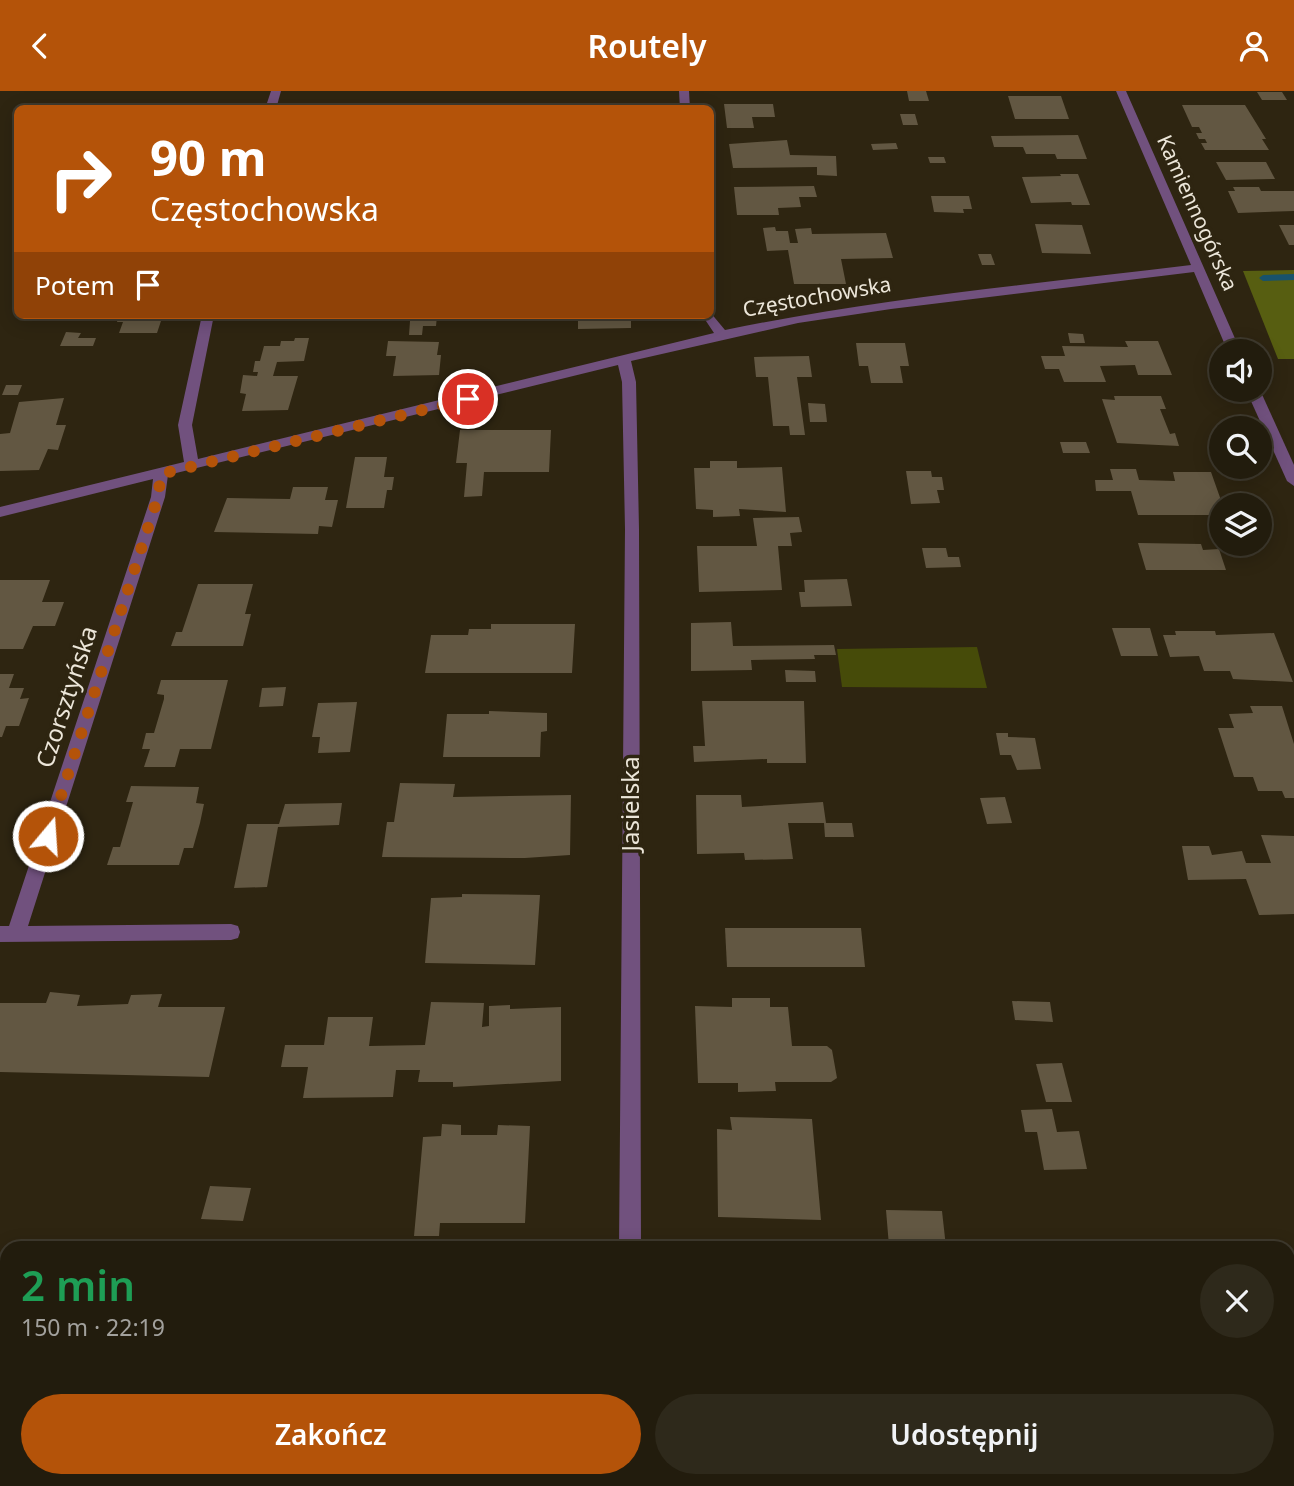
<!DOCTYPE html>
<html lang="pl">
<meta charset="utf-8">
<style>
:root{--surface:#221c0d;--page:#2e291b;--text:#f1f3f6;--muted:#a2a19d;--line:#3f3a2e;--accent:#b45309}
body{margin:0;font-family:"Noto Sans",sans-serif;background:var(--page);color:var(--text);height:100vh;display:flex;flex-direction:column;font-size:26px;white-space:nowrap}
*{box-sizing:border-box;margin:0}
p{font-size:23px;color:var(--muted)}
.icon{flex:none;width:38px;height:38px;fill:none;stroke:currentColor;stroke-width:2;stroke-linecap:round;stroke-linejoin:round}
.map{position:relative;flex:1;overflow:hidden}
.details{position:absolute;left:0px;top:1150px;width:1295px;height:247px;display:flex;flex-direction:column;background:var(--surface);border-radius:21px 21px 0 0;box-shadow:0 4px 18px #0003,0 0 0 2px var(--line)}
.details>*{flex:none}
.top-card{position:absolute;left:14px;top:14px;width:700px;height:214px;border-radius:10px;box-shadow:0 4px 18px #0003,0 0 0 2px var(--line);background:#b45309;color:#fff;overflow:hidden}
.tools{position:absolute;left:1209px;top:248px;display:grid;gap:14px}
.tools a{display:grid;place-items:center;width:63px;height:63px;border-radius:50%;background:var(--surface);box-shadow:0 4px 18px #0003,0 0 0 2px var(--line);font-size:35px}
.pin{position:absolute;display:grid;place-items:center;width:60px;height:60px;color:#fff;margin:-30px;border:4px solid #fff;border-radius:50%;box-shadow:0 2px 7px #0007}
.me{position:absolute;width:77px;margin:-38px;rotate:18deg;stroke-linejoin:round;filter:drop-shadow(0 0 5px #0008)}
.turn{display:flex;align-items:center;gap:24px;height:147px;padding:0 21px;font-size:32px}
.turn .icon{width:91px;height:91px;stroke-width:2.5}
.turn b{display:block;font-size:49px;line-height:60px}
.then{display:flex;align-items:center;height:66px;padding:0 21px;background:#0003;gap:14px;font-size:26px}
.round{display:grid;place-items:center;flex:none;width:74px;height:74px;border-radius:37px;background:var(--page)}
.head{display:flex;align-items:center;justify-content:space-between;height:119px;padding:0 21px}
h1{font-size:42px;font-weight:600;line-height:52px;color:#1e9e55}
.primary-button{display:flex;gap:14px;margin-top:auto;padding:14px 21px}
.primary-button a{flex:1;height:80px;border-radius:42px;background:var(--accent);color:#fff;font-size:28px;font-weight:600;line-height:80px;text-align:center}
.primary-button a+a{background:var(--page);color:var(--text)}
header{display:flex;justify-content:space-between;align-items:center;height:91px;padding:0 21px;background:var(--accent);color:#fff;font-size:32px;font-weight:600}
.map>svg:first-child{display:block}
</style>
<header><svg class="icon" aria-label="back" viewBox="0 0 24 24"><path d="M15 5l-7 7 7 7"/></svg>Routely<svg class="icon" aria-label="person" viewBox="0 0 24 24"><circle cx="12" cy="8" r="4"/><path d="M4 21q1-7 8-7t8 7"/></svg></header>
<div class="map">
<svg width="1294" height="1395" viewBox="0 0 1294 1395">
<rect width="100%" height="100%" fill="#2e2511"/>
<polygon fill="#464b09" points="977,556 987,597 842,596 837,558"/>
<polygon fill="#575e11" points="1294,179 1294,268 1278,268 1243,180"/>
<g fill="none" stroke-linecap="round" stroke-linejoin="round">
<polygon fill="#18526b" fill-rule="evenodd" points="1294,183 1294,189 1263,190 1259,187 1263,184"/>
</g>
<g fill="#625742">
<polygon points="907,0 926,0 929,10 909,10"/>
<polygon points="1257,1 1282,1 1287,9 1262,9"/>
<polygon points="1008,5 1061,5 1069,28 1015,28"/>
<polygon points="724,13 773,13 775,26 752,26 754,37 727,37"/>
<polygon points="1182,14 1245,14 1266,48 1262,48 1269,59 1205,59 1201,52 1207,52 1205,48 1199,48 1196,42 1202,42 1199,36 1192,36"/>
<polygon points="900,23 915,23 918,34 903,34"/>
<polygon points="1078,44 1087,68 1057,68 1055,63 1026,63 1023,56 994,56 991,45"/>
<polygon points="787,49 790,64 836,65 837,85 817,84 817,76 733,77 729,53"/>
<polygon points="896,52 898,58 873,59 871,53"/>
<polygon points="928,66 944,66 946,72 930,72"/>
<polygon points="1216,71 1266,71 1275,88 1226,89"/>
<polygon points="1060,83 1078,83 1090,114 1072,114 1071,111 1031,112 1022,86 1061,85"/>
<polygon points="814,95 817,106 799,106 801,116 778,117 779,124 737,124 734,96"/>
<polygon points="1233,96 1259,96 1261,100 1294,100 1294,120 1238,122 1228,100 1235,100"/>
<polygon points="931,105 969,105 972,118 963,118 964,122 934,121"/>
<polygon points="1035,133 1082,134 1091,163 1042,162"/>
<polygon points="1279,134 1294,134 1294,154 1289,154"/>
<polygon points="775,136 776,140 788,140 790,152 798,152 795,138 811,137 812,143 886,142 893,167 841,168 846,193 794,193 788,159 767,160 763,137"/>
<polygon points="978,163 991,163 995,174 982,174"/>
<polygon points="119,224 163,224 157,242 119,242 123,231 117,231"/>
<polygon points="578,224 631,224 631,237 578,238"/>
<polygon points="424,225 437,225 436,235 423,235 422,244 409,244 410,230 423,230"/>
<polygon points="66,241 81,242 78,247 96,247 93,255 60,255"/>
<polygon points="1068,242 1083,243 1085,252 1070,252"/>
<polygon points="295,247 309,247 304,270 277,271 273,285 298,285 288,319 242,320 246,303 240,302 243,284 257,285 258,281 253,281 255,270 260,270 264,255 280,255 281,250 294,250"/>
<polygon points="388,250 439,251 437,264 441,264 439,284 393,285 396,265 386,265"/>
<polygon points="1125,250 1158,250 1172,284 1138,284 1135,274 1100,275 1106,291 1064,291 1059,278 1045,278 1041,265 1065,265 1062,255 1128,256"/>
<polygon points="856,252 905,252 909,275 900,275 903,292 871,292 868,275 859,275"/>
<polygon points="809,265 812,286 797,286 805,344 790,344 789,335 773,335 768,286 756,286 754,266"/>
<polygon points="6,294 22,294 18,304 2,304"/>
<polygon points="1114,305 1161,305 1166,318 1160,318 1170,343 1175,342 1179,355 1117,352 1102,308 1115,309"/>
<polygon points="64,307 56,334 66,334 58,359 48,358 39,379 0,380 0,343 10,342 19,311"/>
<polygon points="808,312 825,313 827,331 810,331"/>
<polygon points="460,339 551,339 549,381 484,381 482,405 464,406 467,372 456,372"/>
<polygon points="1060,351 1086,351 1090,362 1063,362"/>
<polygon points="355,366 387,366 384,386 394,386 392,399 387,399 384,417 346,417"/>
<polygon points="710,370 737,370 737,377 782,376 786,421 739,418 740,425 713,426 713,419 696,418 694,377 710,377"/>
<polygon points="1110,378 1136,378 1139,389 1175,390 1173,381 1211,381 1223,415 1222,424 1138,424 1131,400 1096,400 1095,389 1113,389"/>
<polygon points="906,380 931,380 932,386 942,386 944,399 937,399 940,412 911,413"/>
<polygon points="293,396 328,396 325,409 338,409 332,436 319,435 318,443 214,441 227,407 290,408"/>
<polygon points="799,426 802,441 790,442 792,455 778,455 782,499 699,501 697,455 757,455 753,427"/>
<polygon points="1138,452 1201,453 1203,459 1219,458 1226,479 1146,479"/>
<polygon points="922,457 946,457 948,466 959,466 961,476 926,477"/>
<polygon points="847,488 852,515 801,516 799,501 805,501 804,489"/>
<polygon points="0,489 50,489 42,511 64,511 55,535 33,535 23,558 0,558"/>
<polygon points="198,493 253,493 245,523 251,523 243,555 171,555 176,541 182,541"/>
<polygon points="731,531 733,555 834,554 836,564 814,564 815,568 751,569 752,579 691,580 691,532"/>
<polygon points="491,533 575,533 572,582 425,582 431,544 468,544 469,538 491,538"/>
<polygon points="1112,537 1150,537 1158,565 1121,565"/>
<polygon points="1175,540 1215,540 1216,544 1274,542 1293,591 1233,588 1230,580 1204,580 1199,565 1170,566 1163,544 1176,544"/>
<polygon points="785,579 815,580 816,591 786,591"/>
<polygon points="0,583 14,583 9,597 24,597 20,608 29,607 19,635 6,635 2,646 0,646"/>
<polygon points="161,589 228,589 211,658 180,658 175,676 144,676 150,658 142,658 146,642 154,642 164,608 164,604 157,603"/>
<polygon points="286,596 283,615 259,616 262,597"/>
<polygon points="702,610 804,610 806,672 767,672 767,668 694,671 693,655 705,655"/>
<polygon points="357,611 350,661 318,662 320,646 312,646 318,612"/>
<polygon points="1250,615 1282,615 1294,653 1294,707 1285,707 1282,700 1258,700 1253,686 1234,686 1218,637 1234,637 1229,623 1253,622"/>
<polygon points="489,620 547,622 547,640 541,641 540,666 443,666 447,623 489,623"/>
<polygon points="996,642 1008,642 1008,646 1035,647 1041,678 1017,679 1011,664 1000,664"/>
<polygon points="400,692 455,693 453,706 571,704 570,764 525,767 382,766 387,731 394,731"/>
<polygon points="131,695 199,696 196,712 204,713 200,732 193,757 184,757 179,774 107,774 113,756 120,756 133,711 126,711"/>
<polygon points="696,704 741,704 742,716 823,711 826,732 852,732 854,746 825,746 824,732 788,732 793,768 745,769 744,762 697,763"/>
<polygon points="1005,706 1012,732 987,733 980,707"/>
<polygon points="342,712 339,734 278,736 267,796 234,797 247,733 279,733 285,713"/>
<polygon points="1261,744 1294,745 1294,823 1259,824 1246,788 1188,789 1182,755 1209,755 1212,764 1242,760 1246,772 1271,772"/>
<polygon points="462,803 540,804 535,874 425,872 431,807 462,806"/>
<polygon points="725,837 861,837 865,876 727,876"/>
<polygon points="50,901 80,904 77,915 128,913 131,904 162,903 158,916 225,916 209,986 0,981 0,912 46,912"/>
<polygon points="732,907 770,907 770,916 788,916 792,955 827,955 832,959 837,987 831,991 775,991 776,1000 738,1001 738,992 698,992 695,915 732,916"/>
<polygon points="1012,910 1050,911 1053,931 1015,929"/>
<polygon points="431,911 484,912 482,936 489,935 489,915 510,914 510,918 561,916 561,990 453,996 453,991 418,991 420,979 396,979 393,1006 303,1007 308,976 281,976 285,954 324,954 328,926 373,926 369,955 425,954"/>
<polygon points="1062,972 1072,1011 1046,1011 1036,973"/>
<polygon points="1052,1018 1057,1041 1079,1040 1087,1078 1044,1079 1037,1041 1025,1041 1021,1019"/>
<polygon points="730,1026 812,1028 821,1129 718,1126 717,1038 732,1039"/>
<polygon points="442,1033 461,1034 461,1044 497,1044 498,1034 530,1035 525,1132 440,1132 439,1145 414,1145 423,1046 441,1045"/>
<polygon points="210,1095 251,1097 243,1130 201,1128"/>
<polygon points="886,1119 942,1120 946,1156 889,1155"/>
<polygon points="163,1390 212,1390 211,1395 161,1395"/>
<polygon points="444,1390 544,1390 544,1394 534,1395 444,1395"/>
<rect x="734" y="1390" width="85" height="5"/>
<polygon points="1105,1390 1152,1390 1153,1395 1107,1395"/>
</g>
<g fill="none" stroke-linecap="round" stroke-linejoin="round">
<g fill="#71517e" fill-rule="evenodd">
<polygon points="271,0 281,0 276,18 265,18"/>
<polygon points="679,0 689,0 690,18 680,18"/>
<path d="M1116,0H1126L1241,261H1228L1194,181L891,218L798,232L631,270L636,291L639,438L641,1157H619L625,438L622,291L618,274L168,384L165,406L28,835L231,833L238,835L240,841L238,847L231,849L0,851V835H9L151,406L153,388L0,426V416L184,371L178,334L202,224H214L192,334L198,368L714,242L702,224H710V221L725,239C879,207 1035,193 1191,174Z"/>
<polygon points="1246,299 1260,299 1294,374 1294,395 1287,390"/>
<rect x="618" y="1390" width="24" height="5"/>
</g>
</g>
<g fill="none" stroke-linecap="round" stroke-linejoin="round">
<polyline stroke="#b45309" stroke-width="12" stroke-dasharray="0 21.6" points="48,745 158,406 161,383 468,308"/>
</g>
<g text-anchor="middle" stroke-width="7" stroke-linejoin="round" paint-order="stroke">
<g font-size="21" fill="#ece6d9" stroke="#2e2511">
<text transform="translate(1197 122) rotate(66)" y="7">Kamiennogórska</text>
<text transform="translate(817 206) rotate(-10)" y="7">Częstochowska</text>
</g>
<g font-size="24" fill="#ece6d9" stroke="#2e2511">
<text transform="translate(67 606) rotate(-72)" y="8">Czorsztyńska</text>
<text transform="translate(631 713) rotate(-90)" y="8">Jasielska</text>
</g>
</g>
</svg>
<div class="tools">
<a><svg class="icon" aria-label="sound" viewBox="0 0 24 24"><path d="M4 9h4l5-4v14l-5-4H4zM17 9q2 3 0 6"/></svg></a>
<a><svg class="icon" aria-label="search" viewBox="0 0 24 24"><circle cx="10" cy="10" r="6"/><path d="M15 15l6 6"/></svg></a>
<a><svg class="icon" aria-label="layers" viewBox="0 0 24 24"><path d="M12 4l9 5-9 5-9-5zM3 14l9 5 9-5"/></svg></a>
</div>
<div class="pin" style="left:468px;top:308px;background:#d93025"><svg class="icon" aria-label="arrive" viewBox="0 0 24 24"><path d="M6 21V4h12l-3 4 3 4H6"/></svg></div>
<svg class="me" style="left:48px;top:745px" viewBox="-20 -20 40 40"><circle r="17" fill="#b45309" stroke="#fff" stroke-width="3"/><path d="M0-11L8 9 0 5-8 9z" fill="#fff"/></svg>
<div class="top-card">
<div class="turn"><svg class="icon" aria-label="right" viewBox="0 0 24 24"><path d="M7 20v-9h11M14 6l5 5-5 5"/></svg><div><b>90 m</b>Częstochowska</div></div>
<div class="then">Potem<svg class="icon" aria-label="arrive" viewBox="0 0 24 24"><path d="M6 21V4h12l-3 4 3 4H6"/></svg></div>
</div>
<section class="details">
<div class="head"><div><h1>2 min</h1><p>150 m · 22:19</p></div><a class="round"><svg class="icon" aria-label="close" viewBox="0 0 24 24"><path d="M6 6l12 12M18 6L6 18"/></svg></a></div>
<div class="primary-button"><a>Zakończ</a><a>Udostępnij</a></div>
</section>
</div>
